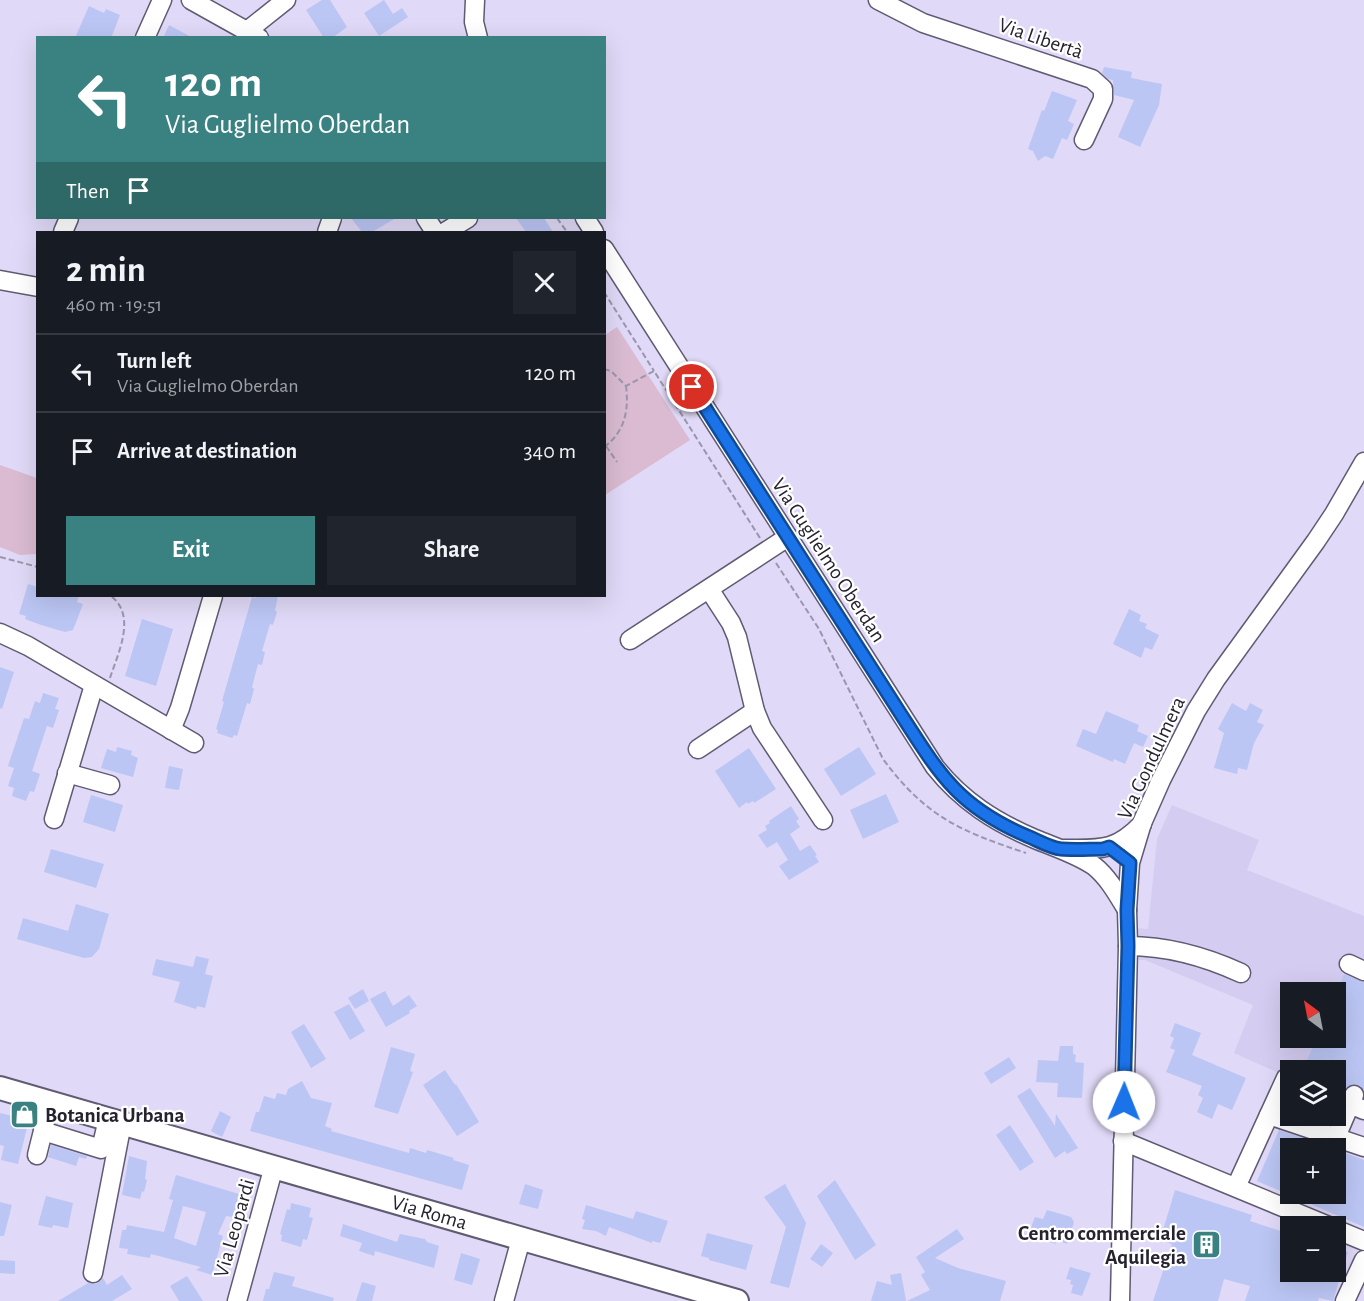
<!DOCTYPE html>
<meta charset="utf-8">
<style>
:root{--surface:#171b24;--page:#20242c;--text:#f1f3f6;--muted:#9ea1a6;--line:#363941;--accent:#3a8281}
body{margin:0;font-family:"Alegreya Sans",sans-serif;background:var(--page);color:var(--text);height:100vh;display:flex;flex-direction:column;font-size:22px;white-space:nowrap}
*{box-sizing:border-box;margin:0}
p{font-size:20px;color:var(--muted)}
.icon{flex:none;width:33px;height:33px;fill:none;stroke:currentColor;stroke-width:2;stroke-linecap:round;stroke-linejoin:round}
.map{position:relative;flex:1;overflow:hidden}
.drawer{position:absolute;left:36px;top:231px;width:570px;height:366px;display:flex;flex-direction:column;background:var(--surface);border-radius:0px;box-shadow:0 6px 24px #0002}
.drawer>*{flex:none}
.banner{position:absolute;left:36px;top:36px;width:570px;height:183px;border-radius:0px;box-shadow:0 6px 24px #0002;background:#3a8281;color:#fff;overflow:hidden}
.needle{width:39px;rotate:328deg}
.controls{position:absolute;left:1280px;top:982px;display:grid;gap:12px}
.controls a{display:grid;place-items:center;width:66px;height:66px;border-radius:0px;background:var(--surface);box-shadow:0 6px 24px #0002;font-size:30px}
.pin{position:absolute;display:grid;place-items:center;width:51px;height:51px;color:#fff;margin:-26px;border:3px solid #fff;border-radius:50%;box-shadow:0 2px 6px #0007}
.me{position:absolute;width:66px;margin:-33px;rotate:1deg;stroke-linejoin:round;filter:drop-shadow(0 0 4px #0008)}
.turn{display:flex;align-items:center;gap:21px;height:126px;padding:0 30px;font-size:27px}
.turn .icon{width:78px;height:78px;stroke-width:2.5}
.turn b{display:block;font-size:42px;line-height:51px}
.then{display:flex;align-items:center;height:57px;padding:0 30px;background:#0003;gap:12px;font-size:22px}
.round{display:grid;place-items:center;flex:none;width:63px;height:63px;border-radius:0px;background:var(--page)}
.overview{display:flex;align-items:center;justify-content:space-between;height:102px;padding:0 30px}
h1{font-size:36px;font-weight:700;line-height:45px}
.action{display:flex;gap:12px;margin-top:auto;padding:12px 30px}
.action a{flex:1;height:69px;border-radius:0px;background:var(--accent);color:#fff;font-size:24px;font-weight:700;line-height:69px;text-align:center}
.action a+a{background:var(--page);color:var(--text)}
ul{padding:0;list-style:none}
li{display:flex;align-items:center;gap:18px;height:78px;padding:0 30px;border-top:2px solid var(--line)}
li div{flex:1}
li b{display:block;font-size:22px}
li em{font-style:normal}
.map>svg:first-child{display:block}
</style>
<div class="map">
<svg width="1364" height="1301" viewBox="0 0 1364 1301">
<rect width="100%" height="100%" fill="#e0d9f7"/>
<path fill="#d5cdf1" fill-rule="evenodd" d="M1172,805L1259,840L1247,870L1364,916V1122L1335,1111V1071H1290V1093L1274,1087L1279,1073L1234,1053L1253,1005L1145,960H1134L1135,928L1148,929L1157,839ZM1290,993H1335V1038H1290Z"/>
<g fill="#dabbd1">
<polygon points="617,327 690,440 605,495 605,335"/>
<polygon points="0,465 37,478 37,554 20,555 0,547"/>
</g>
<g fill="#bcc6f4" fill-rule="evenodd">
<polygon points="322,0 330,0 347,27 332,38 324,38 306,10"/>
<polygon points="384,0 393,14 402,8 408,17 379,36 364,13"/>
<polygon points="89,6 104,13 106,9 120,15 111,38 75,38"/>
<polygon points="169,25 193,38 163,38"/>
<polygon points="1104,67 1132,72 1131,78 1162,84 1159,105 1140,147 1118,137 1134,100 1114,95 1113,80 1108,79 1102,73"/>
<polygon points="1052,91 1077,100 1068,121 1074,124 1067,140 1062,138 1053,159 1045,156 1038,161 1033,151 1028,149 1042,110 1044,111"/>
<polygon points="351,218 396,218 372,232 362,232"/>
<polygon points="516,218 544,218 553,232 526,232"/>
<polygon points="28,584 38,587 38,596 79,596 77,602 83,604 73,630 65,632 41,625 25,619 26,616 19,614"/>
<polygon points="257,596 278,596 275,610 277,612 273,625 270,624 262,651 265,652 262,665 258,664 252,687 254,689 250,704 247,703 237,736 234,735 232,738 217,733 218,730 216,729 224,702 222,701 252,597 256,598"/>
<polygon points="1129,609 1141,615 1139,621 1147,624 1145,628 1159,635 1152,650 1145,647 1141,658 1113,644"/>
<polygon points="142,619 173,629 156,686 125,676"/>
<polygon points="0,667 14,672 2,709 0,708"/>
<polygon points="43,693 59,698 55,709 59,710 53,728 47,726 32,771 40,774 34,792 30,791 26,801 12,796 14,788 8,786 14,768 8,766 24,718 29,719 35,701 40,703"/>
<polygon points="1232,703 1246,711 1250,703 1263,710 1257,722 1264,725 1254,743 1247,770 1238,768 1237,774 1214,768 1224,733 1218,729"/>
<polygon points="1106,711 1139,725 1137,731 1148,736 1143,747 1134,743 1125,764 1114,759 1113,762 1076,746 1083,729 1096,734"/>
<polygon points="117,747 132,751 131,755 138,758 133,777 101,768 107,749 116,752"/>
<polygon points="859,747 876,774 841,796 824,769"/>
<polygon points="749,748 776,789 754,803 753,801 748,804 747,802 739,808 715,771"/>
<polygon points="169,766 183,769 179,790 165,788"/>
<polygon points="886,794 899,822 863,839 850,810"/>
<polygon points="91,795 123,805 115,832 83,822"/>
<polygon points="791,806 799,819 796,821 800,827 790,834 800,851 810,845 817,855 815,856 819,862 789,880 779,866 788,860 777,842 767,848 758,835 767,830 765,826 770,823 769,821"/>
<polygon points="51,849 104,864 96,888 44,872"/>
<polygon points="76,904 109,914 99,949 92,957 84,958 17,939 23,918 68,931"/>
<polygon points="196,956 209,959 205,974 213,976 205,1008 197,1006 196,1009 174,1002 180,982 152,975 156,959 193,967"/>
<polygon points="1344,974 1364,982 1364,1091 1359,1085 1353,1084 1344,1090 1335,1087 1335,1071 1302,1071 1317,1038 1335,1038 1335,996"/>
<polygon points="363,989 369,1001 355,1009 348,998"/>
<polygon points="385,991 393,1006 409,995 417,1006 409,1011 410,1013 386,1027 370,999"/>
<polygon points="349,1004 365,1031 350,1040 334,1012"/>
<polygon points="1175,1023 1201,1033 1192,1055 1246,1078 1232,1110 1218,1104 1212,1119 1197,1112 1203,1098 1198,1095 1202,1086 1166,1072 1175,1050 1170,1048 1174,1038 1170,1036"/>
<polygon points="304,1024 326,1059 311,1068 291,1032"/>
<polygon points="1060,1046 1073,1046 1073,1054 1076,1055 1075,1062 1084,1063 1082,1098 1057,1097 1058,1083 1036,1082 1038,1060 1058,1061"/>
<polygon points="391,1047 415,1054 410,1071 413,1072 398,1114 374,1107"/>
<polygon points="1009,1057 1016,1068 991,1084 984,1073"/>
<polygon points="445,1070 455,1085 456,1084 479,1122 457,1136 423,1085"/>
<polygon points="302,1081 311,1098 332,1103 325,1126 332,1129 331,1131 409,1153 410,1148 426,1153 427,1150 454,1158 453,1160 469,1165 462,1190 250,1131 256,1112 259,1112 264,1096 275,1099 277,1093 286,1095 288,1089"/>
<polygon points="1030,1088 1055,1126 1056,1114 1078,1148 1067,1154 1065,1151 1055,1158 1017,1096"/>
<polygon points="220,1111 231,1117 222,1137 211,1131"/>
<polygon points="0,1113 29,1120 18,1164 1,1160 4,1146 0,1145"/>
<polygon points="1010,1125 1034,1162 1020,1171 996,1135"/>
<polygon points="1279,1130 1335,1149 1290,1149 1290,1194 1335,1194 1335,1149 1364,1160 1364,1227 1257,1181"/>
<polygon points="51,1145 87,1156 86,1159 79,1157 76,1166 48,1157"/>
<polygon points="129,1156 147,1161 145,1179 147,1180 144,1192 142,1191 140,1199 122,1195"/>
<path d="M176,1175L239,1194L233,1217L226,1216L218,1234L223,1236L212,1275L196,1270L201,1267L151,1254L150,1258L127,1254L128,1249L119,1248L122,1230H126L127,1225L164,1232L173,1200L169,1199ZM183,1206L206,1212L196,1246L174,1238Z"/>
<polygon points="835,1180 876,1245 855,1260 817,1196"/>
<polygon points="525,1184 543,1190 538,1209 519,1204"/>
<polygon points="785,1184 806,1223 789,1288 770,1283 786,1227 764,1197"/>
<polygon points="1175,1190 1252,1215 1250,1221 1290,1234 1290,1272 1335,1272 1335,1248 1348,1252 1333,1301 1319,1298 1318,1301 1245,1301 1250,1286 1224,1279 1218,1301 1153,1301 1172,1244 1160,1240"/>
<polygon points="46,1196 73,1203 68,1228 53,1225 52,1228 38,1225"/>
<polygon points="0,1202 12,1205 4,1236 0,1236"/>
<polygon points="291,1203 311,1208 309,1217 313,1218 307,1240 303,1239 301,1247 281,1241 282,1235 280,1234 287,1209 290,1210"/>
<polygon points="586,1205 633,1219 636,1211 668,1221 660,1243 652,1241 652,1243 609,1227 606,1236 596,1231 582,1229 585,1220 582,1219"/>
<polygon points="1047,1210 1071,1217 1074,1222 1067,1244 1054,1239 1056,1244 1028,1235 1035,1217 1043,1219"/>
<polygon points="343,1224 397,1242 400,1234 425,1239 427,1242 439,1246 434,1268 375,1251 374,1256 359,1251 362,1243 340,1236"/>
<polygon points="957,1229 964,1239 935,1258 958,1268 1006,1281 1000,1301 907,1301 930,1290 921,1275 925,1272 916,1257"/>
<polygon points="707,1233 753,1245 746,1270 709,1260 709,1258 701,1256"/>
<polygon points="821,1244 833,1253 822,1267 810,1259"/>
<polygon points="461,1253 480,1259 472,1285 454,1280"/>
<polygon points="0,1260 15,1261 15,1274 0,1273"/>
<polygon points="1070,1267 1091,1273 1082,1296 1071,1293 1073,1285 1070,1284 1071,1280 1066,1279"/>
<polygon points="274,1272 295,1277 292,1286 334,1298 333,1301 263,1301 266,1289 269,1289"/>
<polygon points="901,1273 906,1301 871,1301 877,1281 892,1285 890,1275"/>
<polygon points="122,1275 132,1289 112,1301 58,1301 88,1283 96,1284 103,1278 107,1285"/>
<polygon points="187,1276 203,1301 179,1301 170,1286"/>
<polygon points="362,1282 376,1286 372,1301 356,1301"/>
</g>
<g fill="none" stroke-linecap="round" stroke-linejoin="round">
<defs>
<g id="minor">
<polyline points="191,0 259,38"/>
<polyline points="475,0 474,22 478,38"/>
<polyline points="878,0 923,23 1092,79 1103,89 1103,99 1084,140"/>
<polyline points="247,31 286,0"/>
<polyline points="145,38 162,0"/>
<polyline points="426,218 435,232"/>
<polyline points="585,218 594,232"/>
<polyline points="63,232 69,218"/>
<polyline points="327,232 332,218"/>
<polyline points="445,232 468,218"/>
<path d="M604,249L935,767C962,801 995,822 1035,839C1054,847 1077,854 1094,866C1108,877 1118,895 1127,910"/>
<polyline points="0,280 38,287"/>
<polyline points="709,589 731,623 737,637 755,711 762,728 823,820"/>
<polyline points="0,633 28,646 194,743"/>
<polyline points="630,640 788,537"/>
<polyline points="171,730 180,708 213,596"/>
<polyline points="698,749 755,711"/>
<polyline points="67,773 110,785"/>
<polyline points="54,819 94,685"/>
<path d="M1064,849C1100,849 1115,852 1142,824"/>
<path d="M1128,946C1167,946 1206,957 1241,973"/>
<polyline points="1349,964 1364,971"/>
<polyline points="1335,1098 1364,1110"/>
<polyline points="49,1102 43,1131 101,1149 108,1119"/>
<polyline points="1269,1115 1364,1147"/>
<polyline points="1336,1137 1354,1095"/>
<polyline points="1123,1141 1331,1227"/>
<polyline points="37,1155 43,1131"/>
<polyline points="1236,1187 1286,1078 1290,1079"/>
<polyline points="1335,1229 1364,1241"/>
<polyline points="93,1273 122,1123"/>
<polyline points="237,1301 274,1166"/>
<polyline points="504,1301 521,1239"/>
<polyline points="1120,1301 1128,946 1127,910 1130,863 1142,823 1161,780 1196,711 1216,679 1316,541 1334,514 1364,462"/>
<polyline points="1345,1301 1364,1260"/>
</g>
<g id="major">
<path id="s1" d="M0,1088L737,1301"/>
</g>
</defs>
<use href="#minor" stroke="#605a73" stroke-width="21"/>
<use href="#major" stroke="#605a73" stroke-width="26"/>
<g stroke="#9b96ad" stroke-width="2" stroke-dasharray="6 3" stroke-linecap="butt">
<polyline points="557,218 567,232"/>
<polyline points="604,292 654,371"/>
<polyline points="604,369 611,371 626,386 654,371 760,538"/>
<polyline points="606,446 617,462"/>
<path d="M604,447C625,432 629,410 626,386"/>
<polyline points="0,557 38,567"/>
<path d="M776,563L819,629L883,759C926,817 960,831 1026,853"/>
<path d="M110,678C118,653 137,616 111,596"/>
</g>
<use href="#minor" stroke="#fff" stroke-width="18"/>
<use href="#major" stroke="#fff" stroke-width="22"/>
</g>
<g fill="none" stroke-linecap="round" stroke-linejoin="round">
<defs>
<path id="route" d="M692,387L902,716C940,775 959,807 1027,836C1037,840 1050,848 1061,849C1075,850 1090,849 1103,849L1109,847L1130,863L1127,910L1128,946L1124,1102"/>
</defs>
<use href="#route" stroke="#114b97" stroke-width="15"/>
<use href="#route" stroke="#1a73e8" stroke-width="10"/>
</g>
<defs>
<symbol id="shop-square" viewBox="-11 -11 22 22"><rect x="-9" y="-9" width="18" height="18" rx="4" fill="#3a8281" stroke="#fff"/><path d="M-5-2.5h2.3a2.7 3.5 0 0 1 5.4 0H5L5.5 6h-11ZM-1.5-2.5h3a1.5 2.3 0 0 0-3 0Z" fill="#fff"/></symbol>
<symbol id="building-square" viewBox="-11 -11 22 22"><rect x="-9" y="-9" width="18" height="18" rx="4" fill="#3a8281" stroke="#fff"/><path d="M-4-6H4V6H1V3H-1V6H-4ZM-2.5-4.3h1.7v1.8h-1.7ZM.8-4.3h1.7v1.8H.8ZM-2.5-1h1.7V.8h-1.7ZM.8-1h1.7V.8H.8Z" fill="#fff"/></symbol>
</defs>
<g fill-rule="evenodd">
<use href="#shop-square" x="8" y="1098" width="33" height="33"/>
<use href="#building-square" x="1190" y="1228" width="33" height="33"/>
</g>
<g text-anchor="middle" stroke-width="4.5" stroke-linejoin="round" paint-order="stroke">
<g font-size="21" fill="#26232e" stroke="#fff">
<text transform="translate(1041 38) rotate(19)" y="7">Via Libertà</text>
<text transform="translate(829 560) rotate(57)" y="7">Via Guglielmo Oberdan</text>
<text transform="translate(1151 758) rotate(-65)" y="7">Via Gondulmera</text>
<text dy="7" stroke="none"><textPath href="#s1" startOffset="447">Via Roma</textPath></text>
<text transform="translate(234 1228) rotate(-74)" y="7">Via Leopardi</text>
</g>
<g font-size="21" font-weight="bold" fill="#26232e" stroke="#fff" text-anchor="start">
<text x="45" y="1122">Botanica Urbana</text>
<text x="1186" y="1240" text-anchor="end">Centro commerciale<tspan x="1186" dy="24">Aquilegia</tspan></text>
</g>
</g>
</svg>
<div class="controls">
<a><svg class="needle" viewBox="-14 -14 28 28"><path d="M0-13l5 13h-10z" fill="#e53935"/><path d="M0 13l5-13h-10z" fill="#9ea1a6"/></svg></a>
<a><svg class="icon" aria-label="layers" viewBox="0 0 24 24"><path d="M12 4l9 5-9 5-9-5zM3 14l9 5 9-5"/></svg></a>
<a>+</a>
<a>−</a>
</div>
<div class="pin" style="left:692px;top:387px;background:#d93025"><svg class="icon" aria-label="arrive" viewBox="0 0 24 24"><path d="M6 21V4h12l-3 4 3 4H6"/></svg></div>
<svg class="me" style="left:1124px;top:1102px" viewBox="-20 -20 40 40"><circle r="19" fill="#fff"/><path d="M0-13L10 11 0 6-10 11z" fill="#1a73e8"/></svg>
<div class="banner">
<div class="turn"><svg class="icon" aria-label="left" viewBox="0 0 24 24"><path d="M17 20v-9H6M10 6l-5 5 5 5"/></svg><div><b>120 m</b>Via Guglielmo Oberdan</div></div>
<div class="then">Then<svg class="icon" aria-label="arrive" viewBox="0 0 24 24"><path d="M6 21V4h12l-3 4 3 4H6"/></svg></div>
</div>
<section class="drawer">
<div class="overview"><div><h1>2 min</h1><p>460 m · 19:51</p></div><a class="round"><svg class="icon" aria-label="close" viewBox="0 0 24 24"><path d="M6 6l12 12M18 6L6 18"/></svg></a></div>
<ul>
<li><svg class="icon" aria-label="left" viewBox="0 0 24 24"><path d="M17 20v-9H6M10 6l-5 5 5 5"/></svg><div><b>Turn left</b><p>Via Guglielmo Oberdan</p></div><em>120 m</em></li>
<li><svg class="icon" aria-label="arrive" viewBox="0 0 24 24"><path d="M6 21V4h12l-3 4 3 4H6"/></svg><div><b>Arrive at destination</b></div><em>340 m</em></li>
</ul>
<div class="action"><a>Exit</a><a>Share</a></div>
</section>
</div>
